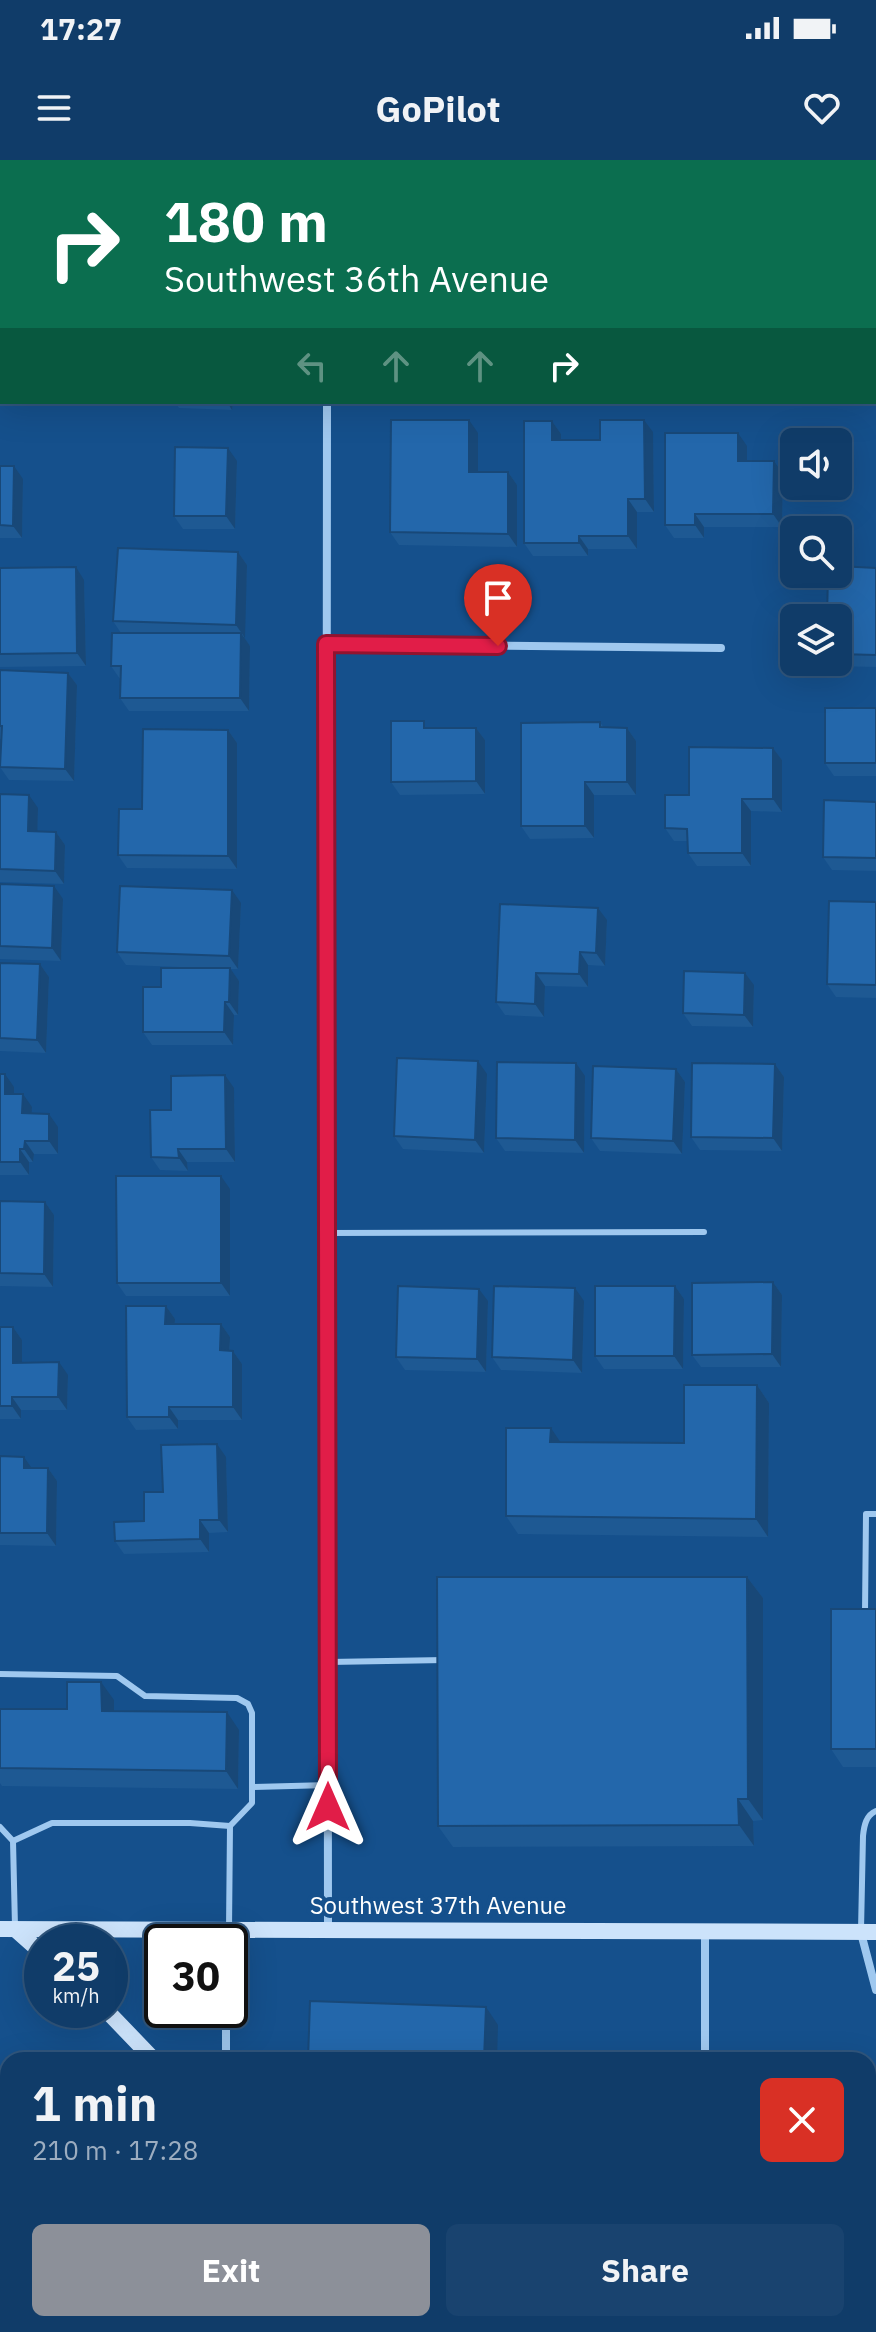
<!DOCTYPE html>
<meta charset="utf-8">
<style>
:root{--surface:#103c69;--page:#19436f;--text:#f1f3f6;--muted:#9cadc0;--line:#30567d;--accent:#8c9099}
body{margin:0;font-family:"IBM Plex Sans",sans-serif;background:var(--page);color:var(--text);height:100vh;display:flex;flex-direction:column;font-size:30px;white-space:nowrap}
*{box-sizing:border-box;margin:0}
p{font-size:26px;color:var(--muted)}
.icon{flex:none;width:44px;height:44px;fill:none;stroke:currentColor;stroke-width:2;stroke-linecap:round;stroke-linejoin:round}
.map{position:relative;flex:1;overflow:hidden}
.details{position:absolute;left:0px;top:1892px;width:876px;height:280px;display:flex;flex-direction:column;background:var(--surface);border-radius:24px 24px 0 0;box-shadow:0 8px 32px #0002,0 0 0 2px var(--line)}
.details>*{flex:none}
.hud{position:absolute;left:0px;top:0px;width:876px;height:244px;box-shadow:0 8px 32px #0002,0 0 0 2px var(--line);background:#0b6e4f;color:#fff;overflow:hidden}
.tools{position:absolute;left:780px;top:268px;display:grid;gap:16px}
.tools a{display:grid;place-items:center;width:72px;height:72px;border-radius:12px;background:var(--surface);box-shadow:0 8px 32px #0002,0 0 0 2px var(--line);font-size:40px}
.speed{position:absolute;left:24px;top:1764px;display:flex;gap:16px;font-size:40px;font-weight:700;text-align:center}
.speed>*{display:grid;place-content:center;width:104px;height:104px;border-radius:50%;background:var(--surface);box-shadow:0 8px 32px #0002,0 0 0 2px var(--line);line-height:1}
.speed small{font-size:20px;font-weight:400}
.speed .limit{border:4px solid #111;border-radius:12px;background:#fff;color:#111}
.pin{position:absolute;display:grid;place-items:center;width:68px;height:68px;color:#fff;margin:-82px -34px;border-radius:50% 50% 50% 0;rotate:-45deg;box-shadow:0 0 8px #0007}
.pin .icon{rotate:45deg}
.me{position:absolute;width:88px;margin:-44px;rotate:0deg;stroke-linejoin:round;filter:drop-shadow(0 0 6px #0008)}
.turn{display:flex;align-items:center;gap:28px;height:168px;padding:0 32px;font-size:36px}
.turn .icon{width:104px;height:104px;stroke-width:2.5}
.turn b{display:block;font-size:56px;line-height:68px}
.lanes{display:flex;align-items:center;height:76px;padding:0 32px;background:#0003;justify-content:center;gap:40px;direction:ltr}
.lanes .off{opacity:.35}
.round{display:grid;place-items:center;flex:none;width:84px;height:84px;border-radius:12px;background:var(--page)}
.head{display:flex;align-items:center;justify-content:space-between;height:136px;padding:0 32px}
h1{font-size:48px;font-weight:700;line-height:60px}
.action{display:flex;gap:16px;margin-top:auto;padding:16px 32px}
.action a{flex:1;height:92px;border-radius:12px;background:var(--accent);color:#fff;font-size:32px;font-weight:700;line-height:92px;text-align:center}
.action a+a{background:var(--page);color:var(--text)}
.status{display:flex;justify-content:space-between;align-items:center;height:56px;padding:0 40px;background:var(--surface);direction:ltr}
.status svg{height:22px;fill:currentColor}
header{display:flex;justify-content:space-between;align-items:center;height:104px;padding:0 32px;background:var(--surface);font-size:36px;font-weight:700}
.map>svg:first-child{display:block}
</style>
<div class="status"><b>17:27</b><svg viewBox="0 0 49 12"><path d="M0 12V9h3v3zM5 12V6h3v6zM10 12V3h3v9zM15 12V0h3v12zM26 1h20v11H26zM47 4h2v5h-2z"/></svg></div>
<header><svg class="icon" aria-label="menu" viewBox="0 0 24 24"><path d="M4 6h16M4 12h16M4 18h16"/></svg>GoPilot<svg class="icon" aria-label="heart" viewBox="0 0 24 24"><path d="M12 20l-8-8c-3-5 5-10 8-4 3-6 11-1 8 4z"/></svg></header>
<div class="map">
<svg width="876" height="2172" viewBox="0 0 876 2172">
<rect width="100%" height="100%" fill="#15508c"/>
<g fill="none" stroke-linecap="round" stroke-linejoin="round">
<g stroke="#9fc8ef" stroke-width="6">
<polyline points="325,1073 704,1072"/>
<polyline points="876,1354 866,1354 865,1453 876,1452"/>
<polyline points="329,1502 445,1500"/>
<polyline points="0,1514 117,1516 145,1536 237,1538 248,1544 252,1553 252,1643 230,1666 229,1769"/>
<polyline points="252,1627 329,1625"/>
<polyline points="0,1667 13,1681 15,1767"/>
<polyline points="13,1681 52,1663 190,1663 230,1666"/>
<path d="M861,1770L863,1676C864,1666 866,1655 876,1651"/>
<polyline points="0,1910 8,1910"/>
<polyline points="7,2004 8,2004"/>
<polyline points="868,2104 876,2107"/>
</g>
<g stroke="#9fc8ef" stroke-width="8">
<polyline points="328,2 328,0"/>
<path d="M327,242C326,751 328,1260 328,1769"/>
<polyline points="326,484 721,488"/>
<polyline points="705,1772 705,1900"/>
<polyline points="861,1773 876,1830"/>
<polyline points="226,1900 226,1850"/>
<polyline points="868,1912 876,1914"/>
<polyline points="222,2172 222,2164"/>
<polyline points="704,2172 704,2164"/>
</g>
<g stroke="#cce3fb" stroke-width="16">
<polyline points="0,1769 876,1772"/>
<polyline points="15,1769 42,1793"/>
<polyline points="106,1850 154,1900"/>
</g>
</g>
<g fill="#1e5993">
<rect x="0" y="60" width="2" height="70"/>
<rect x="0" y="155" width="2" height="74"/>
<polygon points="175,242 233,242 232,250 179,248"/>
<polygon points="552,261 561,274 561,280 600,280 653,272 654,352 637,352 637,389 588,389 588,396 533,396 524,383"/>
<polygon points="478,273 478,312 508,312 517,325 517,387 399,385 390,372"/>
<polygon points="747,286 747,301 783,314 782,367 704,367 704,378 674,378 665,365"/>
<polygon points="237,301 235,369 183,369 174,356"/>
<polygon points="0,306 23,319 22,378 0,378"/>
<polygon points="238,392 247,405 244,478 250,486 249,551 129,551 120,538 120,519 111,506 121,473 113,461"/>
<polygon points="0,408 84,420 86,506 0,507"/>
<polygon points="876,408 876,507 834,506 832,502 838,502 838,458"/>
<polygon points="0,510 68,513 77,525 74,621 9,620 0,607 1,579 0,579"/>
<polygon points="876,548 876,616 834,616 825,603"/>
<polygon points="600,562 604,568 627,568 636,581 636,635 594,635 594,678 530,679 521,666"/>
<polygon points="428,568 476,568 485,580 485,634 400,635 391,622"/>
<polygon points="228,570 237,583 237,709 127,708 118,695 142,649"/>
<polygon points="773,588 782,600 782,652 751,651 751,706 697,706 688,693 687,681 674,681 665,668"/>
<polygon points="0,634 38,648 37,671 56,672 65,685 64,724 0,722"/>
<polygon points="876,642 876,711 832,710 823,697"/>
<polygon points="0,724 63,739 61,801 0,799"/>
<polygon points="876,742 876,838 836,837 827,824"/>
<polygon points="241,743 238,809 230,809 239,821 238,855 234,855 233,885 152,885 143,872 161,827 206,808 126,805 117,792"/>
<polygon points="607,760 605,806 588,805 588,827 545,826 544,857 505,855 496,842"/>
<polygon points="0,803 40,804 49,817 46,893 0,891"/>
<polygon points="754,825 753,867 692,866 683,853"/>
<polygon points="775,904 784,917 782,991 700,990 691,977"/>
<polygon points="676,909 685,922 682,994 600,991 591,978"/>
<polygon points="0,914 14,927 14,934 32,947 31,954 58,967 58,994 34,994 33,1002 29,1002 29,1015 0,1015"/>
<polygon points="487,914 484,993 403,989 394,976"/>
<polygon points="585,916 584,993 505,991 496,978"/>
<polygon points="234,928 235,1002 187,1002 188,1011 160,1010 151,997 171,950"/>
<polygon points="230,1029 230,1136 126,1136 117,1123"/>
<polygon points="0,1041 45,1042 54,1055 53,1127 0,1126"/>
<polygon points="773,1122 782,1135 781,1207 701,1207 692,1195"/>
<polygon points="675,1126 684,1139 683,1209 604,1209 595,1196"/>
<polygon points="488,1141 486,1212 405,1210 396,1197"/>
<polygon points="584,1141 582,1213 501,1210 492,1197"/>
<polygon points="166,1146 175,1159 175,1164 221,1164 230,1177 230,1191 233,1191 242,1204 242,1260 178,1260 178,1269 136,1270 127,1257"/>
<polygon points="0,1167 13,1167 22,1180 22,1203 68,1215 67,1250 21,1250 21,1259 0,1259"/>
<polygon points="757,1225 769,1243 768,1377 518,1374 506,1356 561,1282 684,1283"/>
<polygon points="0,1296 32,1308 48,1308 57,1321 56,1386 0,1385"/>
<polygon points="226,1297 228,1372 209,1373 209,1392 124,1394 115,1381 144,1361 163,1332"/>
<polygon points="747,1417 763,1438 763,1660 753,1661 754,1686 453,1687 438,1666"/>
<polygon points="876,1449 876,1607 843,1607 831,1589"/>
<polygon points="114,1540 114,1551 239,1570 238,1629 2,1626 0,1623 0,1549 67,1549"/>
</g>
<g fill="#184878">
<polygon points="227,242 233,242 232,250"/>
<polygon points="469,260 478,273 478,325 469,312"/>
<polygon points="644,260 653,272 654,352 645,339"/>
<polygon points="552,261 561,274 561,293 552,280"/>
<polygon points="738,273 747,286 747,314 738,301"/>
<polygon points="228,288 237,301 235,369 226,356"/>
<polygon points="774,301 783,314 782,367 773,354"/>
<polygon points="14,306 23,319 22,378 13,366"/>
<polygon points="508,312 517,325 517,387 508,374"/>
<polygon points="628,339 637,352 637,389 628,376"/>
<polygon points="695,354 704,367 704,378 695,365"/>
<polygon points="579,376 588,389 588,396 579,383"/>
<polygon points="238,392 247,405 245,478 236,465"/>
<polygon points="76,407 84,420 86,506 77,493"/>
<polygon points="241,473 250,486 249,551 240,538"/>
<polygon points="68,513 77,525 74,621 65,609"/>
<polygon points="476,568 485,580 485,634 476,621"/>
<polygon points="627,568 636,581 636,635 627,622"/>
<polygon points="228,570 237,583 237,709 228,696"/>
<polygon points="773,588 782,600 782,652 773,639"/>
<polygon points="585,622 594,635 594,678 585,666"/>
<polygon points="29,635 38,648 37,684 28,671"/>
<polygon points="742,639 751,651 751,706 742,693"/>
<polygon points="56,672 65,685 64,724 55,711"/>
<polygon points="54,726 63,739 61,801 52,788"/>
<polygon points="232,730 241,743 238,809 229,796"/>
<polygon points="598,748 607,760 605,806 596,793"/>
<polygon points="580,792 588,805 588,827 579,814"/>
<polygon points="40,804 49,817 46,893 37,880"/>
<polygon points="230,808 239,821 238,855 229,842"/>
<polygon points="536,813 545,826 544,857 535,844"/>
<polygon points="745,813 754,825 753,867 744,855"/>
<polygon points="225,842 234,855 233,885 224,872"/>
<polygon points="478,901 487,914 484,993 475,980"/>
<polygon points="576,903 585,916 584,993 575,980"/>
<polygon points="775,904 784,917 782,991 773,978"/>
<polygon points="676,909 685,922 682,994 673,981"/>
<polygon points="5,914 14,927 14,947 5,934"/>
<polygon points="225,915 234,928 235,1002 226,989"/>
<polygon points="23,934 32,947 31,966 22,953"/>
<polygon points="49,954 58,967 58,994 49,981"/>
<polygon points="25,981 34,994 33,1002 24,989"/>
<polygon points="20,989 29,1002 29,1015 20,1002"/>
<polygon points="178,989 187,1002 188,1011 179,998"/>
<polygon points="221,1016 230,1029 230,1136 221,1123"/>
<polygon points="45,1042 54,1055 53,1127 44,1114"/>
<polygon points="773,1122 782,1135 781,1207 772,1194"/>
<polygon points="675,1126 684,1139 683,1209 674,1196"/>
<polygon points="575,1128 584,1141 582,1213 573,1200"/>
<polygon points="479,1129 488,1141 486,1212 477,1199"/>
<polygon points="166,1146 175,1159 174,1177 165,1164"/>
<polygon points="221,1164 230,1177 229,1203 220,1190"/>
<polygon points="13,1167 22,1180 22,1216 13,1203"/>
<polygon points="233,1191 242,1204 242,1260 233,1247"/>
<polygon points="59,1202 68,1215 67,1250 58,1237"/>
<polygon points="757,1225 769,1243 768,1377 756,1359"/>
<polygon points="12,1237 21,1250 21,1259 12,1246"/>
<polygon points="169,1247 178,1260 178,1269 169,1257"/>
<polygon points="551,1268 563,1286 550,1282"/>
<polygon points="217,1284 226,1297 228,1372 219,1360"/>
<polygon points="24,1297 33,1310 24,1308"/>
<polygon points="48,1308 57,1321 56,1386 47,1373"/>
<polygon points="200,1360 209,1373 209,1392 200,1379"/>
<polygon points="747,1417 763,1438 763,1660 748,1639"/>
<polygon points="101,1522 114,1540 114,1568 102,1551"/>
<polygon points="227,1552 239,1570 238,1629 226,1611"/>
<polygon points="738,1639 753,1661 754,1686 739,1665"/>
<polygon points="486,1847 498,1865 497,1900 484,1900"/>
<polygon points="107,2164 123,2164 122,2172 107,2172"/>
<rect x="436" y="2164" width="9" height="8"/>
<rect x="596" y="2164" width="15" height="8"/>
</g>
<g fill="#2367ab" stroke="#184878" stroke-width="2">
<rect x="459" y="0" width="23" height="2"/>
<rect x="518" y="0" width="32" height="2"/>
<polygon points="0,60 2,60 2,118 0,117"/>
<rect x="0" y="155" width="2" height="61"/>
<polygon points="391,260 469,260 469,312 508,312 508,374 390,372"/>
<polygon points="600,260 644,260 645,339 628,339 628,376 579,376 579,383 524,383 524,261 552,261 552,280 600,280"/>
<polygon points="665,273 738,273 738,301 774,301 773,354 695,354 695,365 665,365"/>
<polygon points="175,287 228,288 226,356 174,356"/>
<polygon points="0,306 14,306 13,366 0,365"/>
<polygon points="118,388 238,392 236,465 113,461"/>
<polygon points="838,406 876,408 876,495 838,494 838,458 827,458 828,414 838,414"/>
<polygon points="76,407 77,493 0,494 0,408"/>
<polygon points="112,473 241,473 240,538 120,538 121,506 111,506"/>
<polygon points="0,510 68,513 65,609 0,607 2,566 0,566"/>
<rect x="825" y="548" width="51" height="55"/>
<polygon points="391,561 424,561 424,568 476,568 476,621 391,622"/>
<polygon points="600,562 600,567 627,568 627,622 585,622 585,666 521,666 521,563"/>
<polygon points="143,569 228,570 228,696 118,695 119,649 142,649"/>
<polygon points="689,587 773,588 773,639 742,639 742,693 688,693 687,669 665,668 665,635 689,635"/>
<polygon points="0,634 29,635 28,671 56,672 55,711 0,709"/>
<polygon points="824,640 876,642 876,698 823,697"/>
<polygon points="0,724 54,726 52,788 0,786"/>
<polygon points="120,726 232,730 229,796 117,792"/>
<polygon points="829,741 876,742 876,825 827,824"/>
<polygon points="500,744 598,748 596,793 580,792 579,814 536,813 535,844 496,842"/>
<polygon points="0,803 40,804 37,880 0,878"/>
<polygon points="161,808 230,808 229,842 225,842 224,872 143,872 143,827 161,827"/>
<polygon points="684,811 745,813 744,855 683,853"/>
<polygon points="397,898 478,901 475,980 394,976"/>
<polygon points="497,902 576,903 575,980 496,978"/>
<polygon points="692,903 775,904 773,978 691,977"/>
<polygon points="593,906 676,909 673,981 591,978"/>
<polygon points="0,914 5,914 5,934 23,934 22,953 49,954 49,981 25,981 24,989 20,989 20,1002 0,1002"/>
<polygon points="225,915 226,989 178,989 179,998 151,997 150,950 171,950 171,916"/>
<polygon points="116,1016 221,1016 221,1123 117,1123"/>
<polygon points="0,1041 45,1042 44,1114 0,1113"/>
<polygon points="773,1122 772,1194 692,1195 692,1123"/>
<polygon points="398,1126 479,1129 477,1199 396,1197"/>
<polygon points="494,1126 575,1128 573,1200 492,1197"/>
<polygon points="595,1126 675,1126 674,1196 595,1196"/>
<polygon points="126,1146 166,1146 165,1164 221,1164 220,1190 233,1191 233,1247 169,1247 169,1257 127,1257"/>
<polygon points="0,1167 13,1167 13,1203 59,1202 58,1237 12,1237 12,1246 0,1246"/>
<polygon points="684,1225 757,1225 756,1359 506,1356 506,1268 551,1268 550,1282 684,1283"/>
<polygon points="217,1284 219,1360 200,1360 200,1379 115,1381 114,1362 144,1361 144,1332 163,1332 161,1285"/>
<polygon points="0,1296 24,1297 24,1308 48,1308 47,1373 0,1373"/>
<polygon points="437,1417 747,1417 748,1639 738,1639 739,1665 438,1666"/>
<rect x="831" y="1449" width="45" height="140"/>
<polygon points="67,1522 101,1522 102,1551 227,1552 226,1611 0,1608 0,1549 67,1549"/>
<polygon points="310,1841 486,1847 484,1900 308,1900"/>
<polygon points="0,2024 8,2024 8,2164 107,2164 107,2172 0,2172"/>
<polygon points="868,2111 876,2114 876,2172 792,2172 793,2169 789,2167 791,2164 868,2164"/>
<rect x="301" y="2164" width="135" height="8"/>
<rect x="517" y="2164" width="79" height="8"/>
</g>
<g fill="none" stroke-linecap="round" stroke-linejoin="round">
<defs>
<polyline id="route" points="328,1647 326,484 498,486"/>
</defs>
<use href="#route" stroke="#92132f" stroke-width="20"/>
<use href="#route" stroke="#e11d48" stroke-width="14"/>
</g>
<g text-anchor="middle" stroke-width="8" stroke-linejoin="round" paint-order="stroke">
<g font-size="24" fill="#fff" stroke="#15508c">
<text x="438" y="1754">Southwest 37th Avenue</text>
</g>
</g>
</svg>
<div class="tools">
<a><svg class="icon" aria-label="sound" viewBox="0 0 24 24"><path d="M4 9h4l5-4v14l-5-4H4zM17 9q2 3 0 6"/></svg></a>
<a><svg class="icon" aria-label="search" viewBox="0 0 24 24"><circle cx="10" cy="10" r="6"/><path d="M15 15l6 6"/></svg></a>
<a><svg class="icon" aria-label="layers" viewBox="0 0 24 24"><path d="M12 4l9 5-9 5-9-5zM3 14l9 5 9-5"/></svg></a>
</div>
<div class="speed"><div>25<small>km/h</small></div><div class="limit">30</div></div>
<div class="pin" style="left:498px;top:486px;background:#d93025"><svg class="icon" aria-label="arrive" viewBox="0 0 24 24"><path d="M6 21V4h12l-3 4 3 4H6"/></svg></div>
<svg class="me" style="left:328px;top:1647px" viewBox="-20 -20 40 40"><path d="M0-17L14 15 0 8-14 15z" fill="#e11d48" stroke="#fff" stroke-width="4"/></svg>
<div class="hud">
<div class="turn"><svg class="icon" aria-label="right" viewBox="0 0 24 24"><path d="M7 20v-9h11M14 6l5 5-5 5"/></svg><div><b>180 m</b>Southwest 36th Avenue</div></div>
<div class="lanes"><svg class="icon off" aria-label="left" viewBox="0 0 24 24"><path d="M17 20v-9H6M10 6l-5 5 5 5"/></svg><svg class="icon off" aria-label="ahead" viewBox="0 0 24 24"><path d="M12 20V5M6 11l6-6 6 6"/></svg><svg class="icon off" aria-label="ahead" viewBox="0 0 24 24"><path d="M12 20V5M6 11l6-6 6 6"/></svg><svg class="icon" aria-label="right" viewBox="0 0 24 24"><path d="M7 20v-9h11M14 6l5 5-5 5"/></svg></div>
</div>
<section class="details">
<div class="head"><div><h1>1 min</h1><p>210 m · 17:28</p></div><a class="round" style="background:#d93025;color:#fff"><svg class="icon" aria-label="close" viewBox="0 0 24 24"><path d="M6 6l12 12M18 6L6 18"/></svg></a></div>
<div class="action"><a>Exit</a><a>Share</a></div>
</section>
</div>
